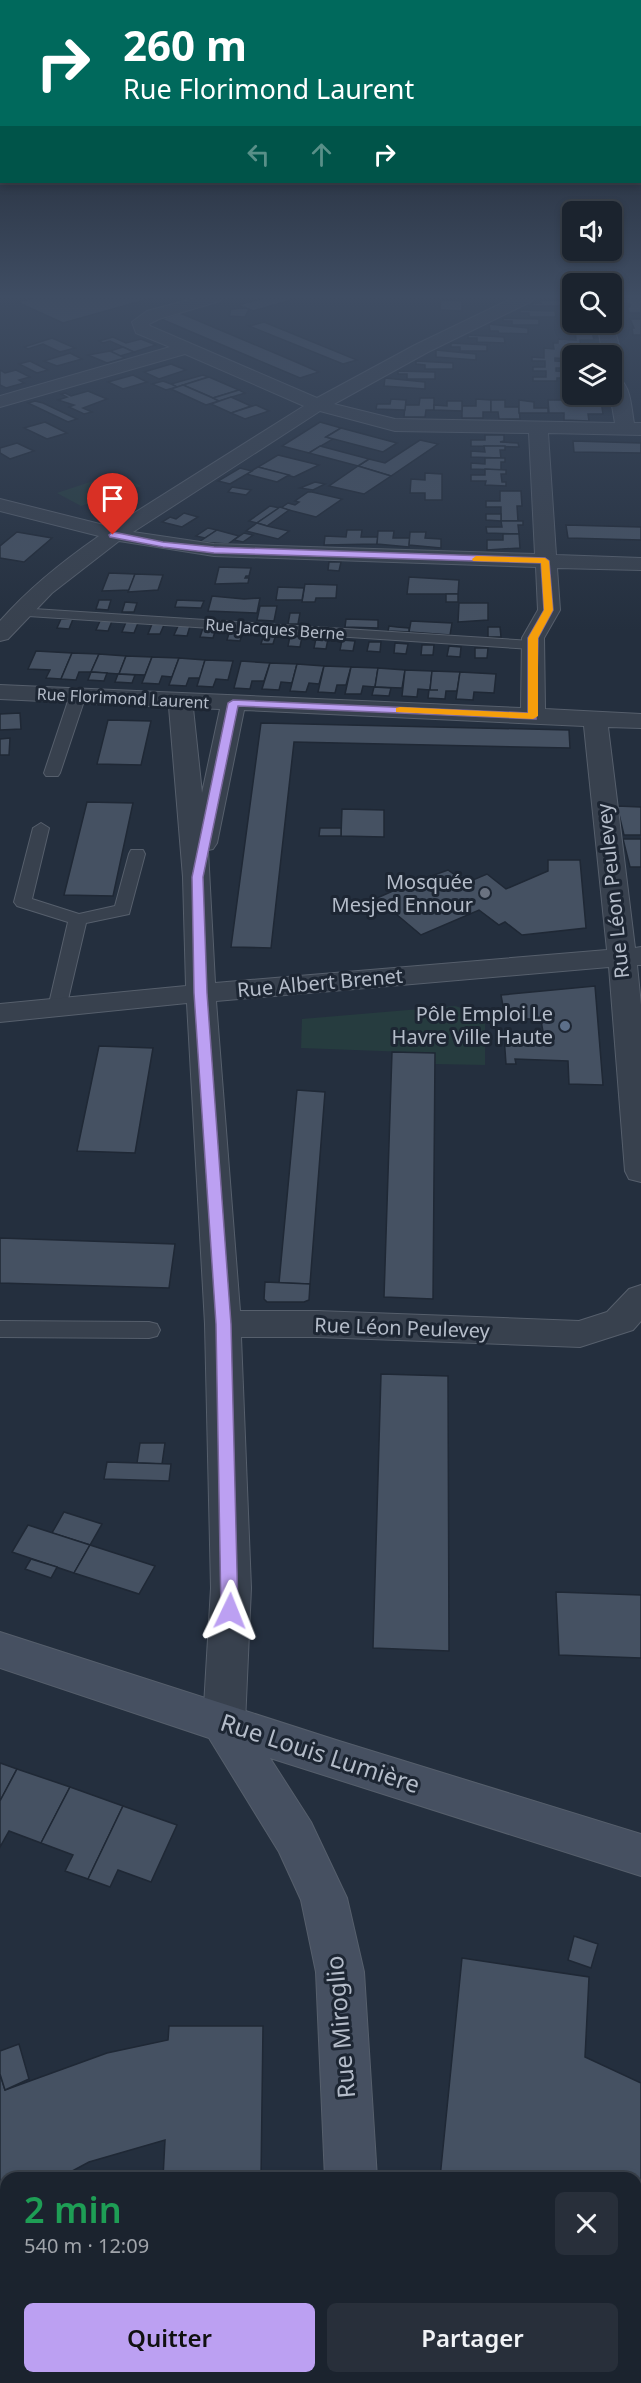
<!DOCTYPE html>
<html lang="fr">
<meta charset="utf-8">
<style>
:root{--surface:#1b232e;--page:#282f3a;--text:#f1f3f6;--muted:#a0a4aa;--line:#39404a;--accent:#bca0f2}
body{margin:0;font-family:"Noto Sans",sans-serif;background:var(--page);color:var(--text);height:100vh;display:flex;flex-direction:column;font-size:22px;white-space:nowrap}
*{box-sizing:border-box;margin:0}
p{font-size:20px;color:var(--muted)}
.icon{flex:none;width:33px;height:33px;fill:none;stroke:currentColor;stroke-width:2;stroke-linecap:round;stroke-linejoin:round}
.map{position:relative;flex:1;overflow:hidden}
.sheet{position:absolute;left:0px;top:2172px;width:642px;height:212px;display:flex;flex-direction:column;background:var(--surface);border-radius:18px 18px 0 0;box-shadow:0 3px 9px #0003,0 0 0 2px var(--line)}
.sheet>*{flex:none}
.banner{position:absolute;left:0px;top:0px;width:642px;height:183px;box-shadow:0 3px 9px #0003,0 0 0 2px var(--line);background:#00695c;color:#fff;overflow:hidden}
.controls{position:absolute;left:562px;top:201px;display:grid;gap:12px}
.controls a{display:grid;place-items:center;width:60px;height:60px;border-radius:9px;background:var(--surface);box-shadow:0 3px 9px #0003,0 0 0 2px var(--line);font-size:30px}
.pin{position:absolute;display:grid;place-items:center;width:51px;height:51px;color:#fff;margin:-62px -26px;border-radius:50% 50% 50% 0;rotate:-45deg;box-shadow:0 0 6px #0007}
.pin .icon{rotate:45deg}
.me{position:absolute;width:66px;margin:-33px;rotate:2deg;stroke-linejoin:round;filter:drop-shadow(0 0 4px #0008)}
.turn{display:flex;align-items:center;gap:21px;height:126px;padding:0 24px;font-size:27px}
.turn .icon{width:78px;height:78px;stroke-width:2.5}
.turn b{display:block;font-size:42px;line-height:51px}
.lanes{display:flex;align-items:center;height:57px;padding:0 24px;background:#0003;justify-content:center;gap:30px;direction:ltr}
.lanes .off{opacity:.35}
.round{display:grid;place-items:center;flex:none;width:63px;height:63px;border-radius:9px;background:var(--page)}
.summary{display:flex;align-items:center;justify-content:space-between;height:102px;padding:0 24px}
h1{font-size:36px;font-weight:600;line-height:45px;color:#1e9e55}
.primary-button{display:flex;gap:12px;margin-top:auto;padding:12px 24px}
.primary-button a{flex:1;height:69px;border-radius:9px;background:var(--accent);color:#111;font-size:24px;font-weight:600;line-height:69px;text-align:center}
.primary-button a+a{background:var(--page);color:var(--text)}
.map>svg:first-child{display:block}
</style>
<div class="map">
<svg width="641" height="2383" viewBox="0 0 641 2383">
<rect width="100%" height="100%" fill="#242f3e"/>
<g fill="#263c3f">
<polygon points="117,473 141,486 81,506 57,493"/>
<polygon points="455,1006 474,1012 485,1023 485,1065 434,1064 434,1053 301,1048 302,1019"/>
<polygon points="6,2349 6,2378 169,2378 174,2383 0,2383 0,2358"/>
</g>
<g fill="#455162" stroke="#1f2835" stroke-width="1.5">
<polygon points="34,298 152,298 63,323 17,302"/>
<polygon points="264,298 298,298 253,311 238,305"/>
<polygon points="626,298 641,298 641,313 629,313 627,307 630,307 630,304 627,304"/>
<polygon points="441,300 462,301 462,311 440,310"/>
<polygon points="541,300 565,300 565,306 533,306 533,303 541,303"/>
<polygon points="245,308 249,309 245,317 229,316 231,309"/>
<polygon points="520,310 555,311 556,317 529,317 529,313 520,313"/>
<polygon points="180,313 289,359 319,372 300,378 161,319"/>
<polygon points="503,318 539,319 539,325 512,325 512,321 503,321"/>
<polygon points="630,319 641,319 641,335 633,335 632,328 634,328"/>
<polygon points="264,322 357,360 343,364 249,326"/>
<polygon points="489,324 528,328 528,334 499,333 498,331 490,331"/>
<polygon points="575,330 592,331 594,340 580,340 581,349 566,349 566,352 572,352 572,359 555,358 555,361 573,362 573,368 556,368 556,371 573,372 573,378 557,378 557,381 533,381 533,377 546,377 546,371 533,371 533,367 545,367 545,361 532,361 532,357 544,358 544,348 554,349 553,343 558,343 558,339 576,340"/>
<polygon points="468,335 504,337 505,343 477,342 477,338 468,338"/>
<polygon points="113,337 126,343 141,339 156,345 134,352 110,341 103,343 99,341"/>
<polygon points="52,338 75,348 60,352 43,344 28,349 24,347"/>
<polygon points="451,343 487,345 487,351 460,351 460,347 451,347"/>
<polygon points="123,347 134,352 120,356 110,351"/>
<polygon points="436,350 476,354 476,360 436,357"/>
<polygon points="110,351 125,358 107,363 88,355"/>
<polygon points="70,353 82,359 57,366 44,361"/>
<polygon points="30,361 48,370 37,373 19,364"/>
<polygon points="416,361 453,363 453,369 425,369 425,365 416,364"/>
<polygon points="171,364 186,370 159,379 144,372"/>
<polygon points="0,370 5,373 16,370 30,377 19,380 24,383 6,388 0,385"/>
<polygon points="398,371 435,372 435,379 407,379 407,374 398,374"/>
<polygon points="133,375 147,382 123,389 108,382"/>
<polygon points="203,375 208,377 177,387 171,384"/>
<polygon points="209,377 239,390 213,398 183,385"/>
<polygon points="385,378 425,382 425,389 384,386"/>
<polygon points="163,381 171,384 177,387 166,390 152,384"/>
<polygon points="183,385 213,398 219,401 206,405 171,389"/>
<polygon points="239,390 245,393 219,401 213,398"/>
<polygon points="88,391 107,399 83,408 92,412 84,414 69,407 74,405 58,400 67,397 61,394 65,393 71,396"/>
<polygon points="231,397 251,406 231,413 211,404"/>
<polygon points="420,398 434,398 434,410 426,410 425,417 404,417 405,405 419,405"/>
<polygon points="391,399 406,400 405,410 376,409 377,404 390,404"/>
<polygon points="476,399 491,400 491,412 483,412 483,418 462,418 462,406 476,406"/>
<polygon points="491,400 505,400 505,407 519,407 520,419 499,419 498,412 491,412"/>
<polygon points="519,400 534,402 534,408 548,408 548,413 519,413"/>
<polygon points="548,400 567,400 567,405 583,406 582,401 601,401 603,414 588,414 589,421 564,420 564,413 549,413"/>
<polygon points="35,401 43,403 77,419 68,422 28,403"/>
<polygon points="447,401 462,401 462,411 434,410 434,405 447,406"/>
<polygon points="256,405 269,411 245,419 231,413"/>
<polygon points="45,422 67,433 47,439 24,428"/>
<polygon points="320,422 341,428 326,437 333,439 309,453 282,446"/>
<polygon points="341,428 397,443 383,452 326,437"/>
<polygon points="485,435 504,435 504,441 500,442 518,443 519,447 471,446 471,440 485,440"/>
<polygon points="420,440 438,444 391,476 358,466 369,459 385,463"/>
<polygon points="573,441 641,443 641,453 574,452"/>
<polygon points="17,443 34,451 10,459 0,453 0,448"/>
<polygon points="320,446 369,459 358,466 309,453"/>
<polygon points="484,446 505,446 505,450 500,450 501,458 471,457 471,451 485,452"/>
<polygon points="278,455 319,465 294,477 258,467"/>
<polygon points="485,458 505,458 505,462 501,462 501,470 471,469 471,463 485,464"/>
<polygon points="358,466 391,476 364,494 329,486"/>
<polygon points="258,467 289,475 277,482 246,474"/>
<polygon points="240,468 252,471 230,484 218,481"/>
<polygon points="485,469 506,470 506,474 501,474 502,482 506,482 506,486 485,485 486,481 471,481 471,475 485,475"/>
<polygon points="425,473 442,474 442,500 425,500 425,493 410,493 411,479 425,480"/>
<polygon points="315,482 325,484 313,490 300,488"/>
<polygon points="232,487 251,490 246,495 228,492"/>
<polygon points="500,491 521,491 522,506 517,506 518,521 501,521 501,507 486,507 486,501 500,501"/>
<polygon points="308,492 312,492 342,499 316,517 281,508 288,503 295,505 299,502 295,501"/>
<polygon points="270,506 280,508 257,523 249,521"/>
<polygon points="280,507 289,510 267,526 257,523"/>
<polygon points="184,513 198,517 182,527 162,522 170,517 176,519"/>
<polygon points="486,514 501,514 501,521 486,520"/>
<polygon points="501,521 523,521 523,525 518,525 519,534 487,533 486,527 502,527"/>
<polygon points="257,523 267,526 289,531 278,539 246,531"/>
<polygon points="566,525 641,527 641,540 568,538"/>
<polygon points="208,528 217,530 205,538 196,536"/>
<polygon points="217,530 239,536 228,544 199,542"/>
<polygon points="347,530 362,530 361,537 378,537 377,544 324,545 325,536 346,537"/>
<polygon points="378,531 394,531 393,538 410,538 409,547 377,544"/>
<polygon points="17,532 52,538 24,562 0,558 0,546"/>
<polygon points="410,532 426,532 425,538 441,539 441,548 409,545"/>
<polygon points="244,533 253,535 243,542 234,540"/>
<polygon points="503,534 519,534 520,548 487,550 487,540 503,540"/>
<polygon points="329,562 341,562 339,571 328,570"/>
<polygon points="219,567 251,568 249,576 246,576 245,578 249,578 248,583 215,584"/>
<polygon points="109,573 135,574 130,590 102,591"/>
<polygon points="135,574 163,575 158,590 128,592"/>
<polygon points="409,577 459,580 458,594 407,594"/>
<polygon points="305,584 337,585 336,598 316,598 315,602 302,602"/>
<polygon points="278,587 304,588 302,600 276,600"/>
<rect x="446" y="594" width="12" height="8"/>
<polygon points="212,596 244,599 260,598 257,613 208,611"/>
<polygon points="99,600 111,600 108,610 96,609"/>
<polygon points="177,600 204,601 201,608 175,607"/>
<polygon points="125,602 137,603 134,612 122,612"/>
<polygon points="459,603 488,603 488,620 458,622"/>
<polygon points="260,606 277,606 274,621 257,620"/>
<polygon points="290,613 300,613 298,624 288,624"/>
<polygon points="61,619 73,619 69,629 57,628"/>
<polygon points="346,619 378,620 378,628 345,627"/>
<polygon points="100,621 112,621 108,631 96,630"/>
<polygon points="411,621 452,623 450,635 409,632"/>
<polygon points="126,622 138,623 134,633 122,632"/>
<polygon points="152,624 164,625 160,634 148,634"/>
<polygon points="178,626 190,626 187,636 174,635"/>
<polygon points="389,626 397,627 409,628 409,632 388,631"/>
<polygon points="488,627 500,627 501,637 488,637"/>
<polygon points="203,628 216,628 213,638 200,637"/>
<polygon points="230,630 243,631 240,641 227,640"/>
<polygon points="264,634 276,634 273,644 261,644"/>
<polygon points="290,636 302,637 300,647 288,646"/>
<polygon points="316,638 328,639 326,649 314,648"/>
<polygon points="342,640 355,641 353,651 340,650"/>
<polygon points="369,642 381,642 380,652 367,651"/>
<polygon points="395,643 408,644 406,654 394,653"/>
<polygon points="422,645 434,645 433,655 421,655"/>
<polygon points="449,646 461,647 460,657 447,656"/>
<polygon points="475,648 488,648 487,658 475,658"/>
<polygon points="36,651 72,653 61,679 46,678 50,670 28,669"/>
<polygon points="72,653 99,654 91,672 79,672 76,680 61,679"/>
<polygon points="99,654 126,656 119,674 91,672"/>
<polygon points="126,656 152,657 145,675 119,674"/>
<polygon points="152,657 179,658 172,677 162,676 159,684 142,683"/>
<polygon points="179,658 205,660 200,678 189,678 186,686 169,685"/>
<polygon points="205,660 233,661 228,680 216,679 213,687 197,686"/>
<polygon points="241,661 270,663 264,681 252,681 250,689 234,688"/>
<polygon points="270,663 297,664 292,683 281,682 279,690 262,689"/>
<polygon points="297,664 324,666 319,684 309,683 306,692 290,691"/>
<polygon points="324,666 351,667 346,685 337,685 335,693 318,692"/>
<polygon points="351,667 378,668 375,687 363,686 361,694 345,694"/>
<polygon points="378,668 405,670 402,688 375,687"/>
<polygon points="405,670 432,671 430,690 418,689 417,697 402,696"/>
<polygon points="432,671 460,672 457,691 446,691 445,699 428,698 429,690 438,690 430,690"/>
<polygon points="91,672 107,673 104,681 88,680"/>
<polygon points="460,672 496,674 494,693 474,692 473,700 456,699"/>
<polygon points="118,674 135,675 132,683 115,682"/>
<polygon points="374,687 391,688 389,696 372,695"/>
<polygon points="20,713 21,729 0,730 0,714"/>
<polygon points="108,720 151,721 141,765 97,764"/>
<polygon points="261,723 569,730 570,748 294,742 271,948 231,947"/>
<polygon points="10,738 9,755 0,755 0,739"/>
<polygon points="87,802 133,803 113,896 64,895"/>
<polygon points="617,806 641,807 641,835 624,835"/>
<polygon points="342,809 384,810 384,837 341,836"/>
<polygon points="320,828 341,828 341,836 319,836"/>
<polygon points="623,839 641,839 641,867 630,867"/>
<polygon points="548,860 580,860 586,928 522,935 505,922 499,925 479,910 421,935 377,898 402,887 400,885 406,883 402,880 410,876 415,880 419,878 423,879 448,870 466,883 487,874 506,889 548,871"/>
<polygon points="595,986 603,1085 569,1084 568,1061 515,1059 516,1064 506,1064 504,1036 544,1038 541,1020 505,1017 501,995"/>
<polygon points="99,1046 153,1048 135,1153 77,1151"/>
<polygon points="392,1052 435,1053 433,1299 384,1297"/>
<polygon points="297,1090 325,1092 310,1284 279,1283"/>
<polygon points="0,1238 175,1244 169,1288 0,1283"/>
<polygon points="265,1282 310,1284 309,1300 304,1302 267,1302 264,1299"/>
<polygon points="381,1374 448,1376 449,1651 373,1648"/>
<polygon points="140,1443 165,1443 162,1464 137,1463"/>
<polygon points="107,1462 171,1464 169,1481 104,1479"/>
<polygon points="64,1512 102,1524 90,1545 52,1533"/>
<polygon points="28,1525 90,1545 74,1573 12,1552"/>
<polygon points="90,1545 155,1566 139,1594 74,1573"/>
<polygon points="31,1559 57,1567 51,1578 25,1569"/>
<polygon points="556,1592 641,1595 641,1658 559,1655"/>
<polygon points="0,1763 17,1769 0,1801"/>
<polygon points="17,1769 70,1787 41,1843 9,1831 0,1847 0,1801"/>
<polygon points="70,1787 123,1806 88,1879 65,1871 73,1855 41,1843"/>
<polygon points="123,1806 177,1825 151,1882 118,1870 110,1887 88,1879"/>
<polygon points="574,1936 598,1944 591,1968 568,1960"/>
<polygon points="462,1958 589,1977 585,2057 641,2083 641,2247 636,2252 636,2178 440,2178"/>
<polygon points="169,2026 263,2026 261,2178 163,2178 165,2140 89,2162 72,2171 75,2178 6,2178 6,2254 0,2255 0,2074 5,2090 107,2053 168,2040"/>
<polygon points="19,2044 29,2079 5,2090 0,2074 0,2051"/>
</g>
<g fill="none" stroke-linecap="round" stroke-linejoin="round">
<defs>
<g id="lane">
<polygon points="18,608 532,641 539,645 532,649 13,615 11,612 13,609"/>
<polygon points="78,690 86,695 60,773 58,776 46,776 44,773 70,695"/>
<polygon points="41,823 49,828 32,899 79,914 115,906 129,854 131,850 143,850 145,854 129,914 86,923 66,1008 64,1012 50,1012 48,1008 68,922 17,906 14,902 33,828"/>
<polygon points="0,1321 149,1322 157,1324 160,1330 157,1336 149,1338 0,1337"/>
</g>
<g id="street">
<path d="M196,298H222L220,301L159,319L149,324L150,326L317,398L415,345L494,307L513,298H534L532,301L428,352L334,404L395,419L615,423L610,394H612V375C631,379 631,407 634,423H641V435L548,433L556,555L641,558V570L557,568L560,610L544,638L545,709L641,714V728L608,727L635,948L641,947V965H637L641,1005V1182L629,1179L625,1171L609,967L216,1001L240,1311H318L579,1321L607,1312L629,1289L641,1285V1321L633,1330L580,1347L318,1337H241L251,1588L245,1723L239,1736L224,1742L209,1736L203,1723L211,1588L205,1324L187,1003L0,1022V1004L186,986L183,877L169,707L0,699V685L521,708L522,638L538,610L536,567L214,556L119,541L52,593L8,639L0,641V621C29,588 63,561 99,536L0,511V499L112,527L304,406L185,354L0,407V396L170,347L136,333L132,322L147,311ZM320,411L395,431L529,433L535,554L214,544L133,532ZM193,708L220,709L202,793ZM244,710L584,726L607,950L215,983L208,850L213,849L217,843Z"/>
<polygon points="612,320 619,345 611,356 594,356 601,345 597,322 612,322"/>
</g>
<g id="secondary">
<polygon points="0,1632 336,1740 641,1834 641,1876 270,1758 311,1822 347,1898 364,1972 377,2178 325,2178 316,1972 301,1900 279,1852 209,1738 0,1668"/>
<polygon points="326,2378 381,2378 382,2383 326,2383"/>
</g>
</defs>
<use href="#lane" stroke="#565f6c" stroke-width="2"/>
<use href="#street" stroke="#565f6c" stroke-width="2"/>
<use href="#secondary" stroke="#565f6c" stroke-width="2"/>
<use href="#lane" fill="#38414e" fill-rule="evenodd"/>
<use href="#street" fill="#38414e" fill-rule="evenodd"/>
<use href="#secondary" fill="#465061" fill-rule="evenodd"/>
</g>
<linearGradient id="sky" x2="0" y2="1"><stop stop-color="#141a22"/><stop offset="0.47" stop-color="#3f4d63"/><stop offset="1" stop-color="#3f4d63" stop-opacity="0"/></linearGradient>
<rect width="641" height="631" fill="url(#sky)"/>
<polygon fill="#bca0f2" stroke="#7a689d" stroke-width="1.5" points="113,532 163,542 214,547 545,558 549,561 553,610 538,638 536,719 238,706 203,877 207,993 231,1324 238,1611 236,1616 230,1618 224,1616 221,1611 216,1324 194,993 192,877 228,703 233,700 528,713 528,638 544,610 541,563 214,553 163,547 110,537 109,535"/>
<polygon fill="#f59e0b" points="476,556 545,558 549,561 553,610 538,638 538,716 533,719 396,712 396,708 400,707 528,713 528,638 544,610 541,563 473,561 472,559"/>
<circle fill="#6b7280" stroke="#1d2633" stroke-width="2" cx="485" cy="893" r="6"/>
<circle fill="#5c6f8a" stroke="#1d2633" stroke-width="2" cx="565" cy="1026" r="6"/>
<g text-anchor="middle" stroke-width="6" stroke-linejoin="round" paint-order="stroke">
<g font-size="16" fill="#b4bcc9" stroke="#1d2633">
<text transform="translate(275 629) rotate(4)" y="6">Rue Jacques Berne</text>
<text transform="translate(123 698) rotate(3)" y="6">Rue Florimond Laurent</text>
</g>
<g font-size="20" fill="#b4bcc9" stroke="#1d2633" text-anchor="end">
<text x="473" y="889">Mosquée<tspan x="473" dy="23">Mesjed Ennour</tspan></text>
<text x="553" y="1021">Pôle Emploi Le<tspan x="553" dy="23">Havre Ville Haute</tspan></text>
</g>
<g font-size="20" fill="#b4bcc9" stroke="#1d2633">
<text transform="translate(613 891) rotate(-96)" y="7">Rue Léon Peulevey</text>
<text transform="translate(320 983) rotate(-5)" y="7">Rue Albert Brenet</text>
<text transform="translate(402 1328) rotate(2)" y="7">Rue Léon Peulevey</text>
</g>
<g font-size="24" fill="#b4bcc9" stroke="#1d2633">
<text transform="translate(320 1754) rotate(18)" y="8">Rue Louis Lumière</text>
<text transform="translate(341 2027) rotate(-95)" y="8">Rue Miroglio</text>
</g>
</g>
</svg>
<div class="controls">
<a><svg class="icon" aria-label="sound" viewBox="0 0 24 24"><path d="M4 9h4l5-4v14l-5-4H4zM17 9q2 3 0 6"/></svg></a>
<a><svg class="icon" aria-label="search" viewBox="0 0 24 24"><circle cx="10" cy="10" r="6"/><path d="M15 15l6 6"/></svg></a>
<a><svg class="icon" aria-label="layers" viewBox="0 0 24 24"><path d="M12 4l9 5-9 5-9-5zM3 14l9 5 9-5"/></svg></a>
</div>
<div class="pin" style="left:113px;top:535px;background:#d93025"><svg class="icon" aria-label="arrive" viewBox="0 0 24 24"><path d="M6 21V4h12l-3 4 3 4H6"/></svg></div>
<svg class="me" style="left:230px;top:1611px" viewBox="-20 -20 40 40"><path d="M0-17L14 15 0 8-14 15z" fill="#bca0f2" stroke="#fff" stroke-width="4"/></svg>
<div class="banner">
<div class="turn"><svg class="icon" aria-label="right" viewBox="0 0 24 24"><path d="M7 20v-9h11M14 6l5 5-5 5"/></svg><div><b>260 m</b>Rue Florimond Laurent</div></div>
<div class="lanes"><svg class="icon off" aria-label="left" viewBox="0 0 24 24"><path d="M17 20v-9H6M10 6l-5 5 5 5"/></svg><svg class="icon off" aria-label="ahead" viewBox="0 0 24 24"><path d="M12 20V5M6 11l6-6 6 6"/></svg><svg class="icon" aria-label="right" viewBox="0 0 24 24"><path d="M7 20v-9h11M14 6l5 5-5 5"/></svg></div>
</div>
<section class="sheet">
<div class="summary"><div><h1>2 min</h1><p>540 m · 12:09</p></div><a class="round"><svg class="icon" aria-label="close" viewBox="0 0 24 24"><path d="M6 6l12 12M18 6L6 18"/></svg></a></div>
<div class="primary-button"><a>Quitter</a><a>Partager</a></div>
</section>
</div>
